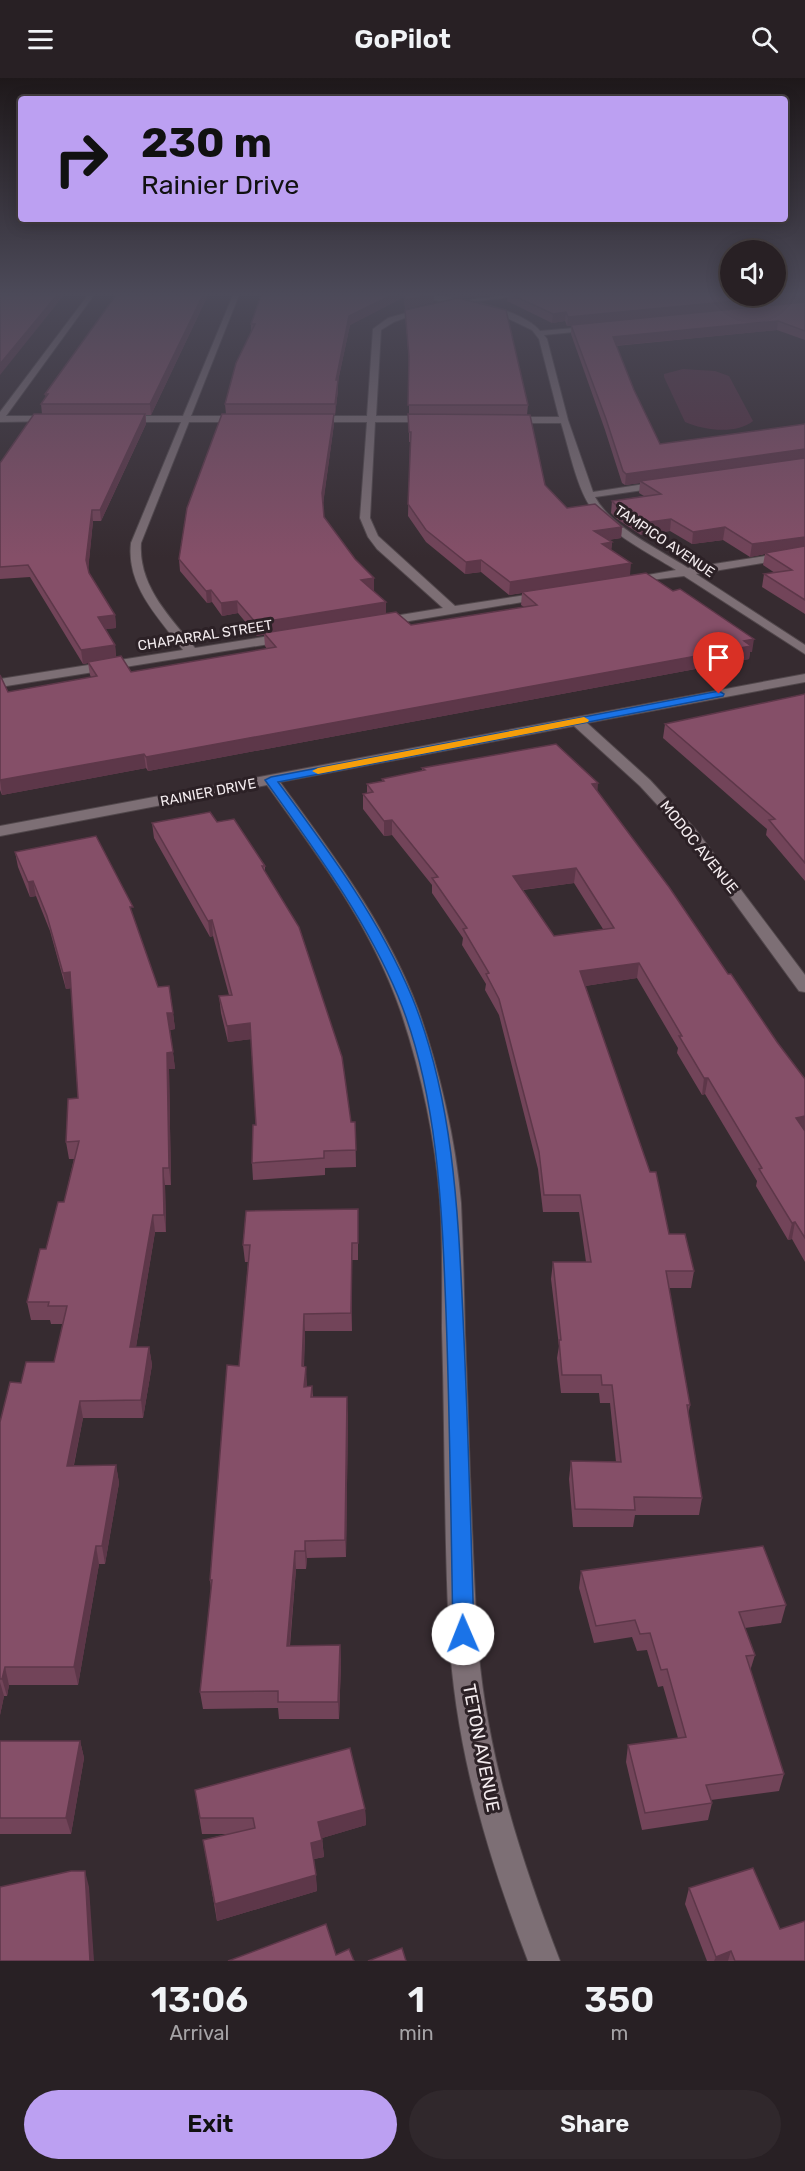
<!DOCTYPE html>
<style>
:root{--surface:#282024;--page:#30282c;--text:#f1f3f6;--muted:#a5a3a6;--line:#443e41;--accent:#bca0f2}
body{margin:0;font-family:Rubik,sans-serif;background:var(--page);color:var(--text);height:100vh;display:flex;flex-direction:column;font-size:22px;white-space:nowrap}
*{box-sizing:border-box;margin:0}
p{font-size:20px;color:var(--muted)}
.icon{flex:none;width:33px;height:33px;fill:none;stroke:currentColor;stroke-width:2;stroke-linecap:round;stroke-linejoin:round}
.map{position:relative;height:1883px;overflow:hidden}
.sheet{display:flex;flex-direction:column;background:var(--surface);flex:1}
.sheet>*{flex:none}
.top-card{position:absolute;left:18px;top:18px;width:770px;height:126px;border-radius:6px;box-shadow:0 3px 15px #0003,0 0 0 2px var(--line);background:#bca0f2;color:#111;overflow:hidden}
.controls{position:absolute;left:720px;top:162px;display:grid;gap:12px}
.controls a{display:grid;place-items:center;width:66px;height:66px;border-radius:50%;background:var(--surface);box-shadow:0 3px 15px #0003,0 0 0 2px var(--line);font-size:30px}
.pin{position:absolute;display:grid;place-items:center;width:51px;height:51px;color:#fff;margin:-62px -26px;border-radius:50% 50% 50% 0;rotate:-45deg;box-shadow:0 0 6px #0007}
.pin .icon{rotate:45deg}
.me{position:absolute;width:66px;margin:-33px;rotate:359deg;stroke-linejoin:round;filter:drop-shadow(0 0 4px #0008)}
.turn{display:flex;align-items:center;gap:21px;height:126px;padding:0 24px;font-size:27px}
.turn .icon{width:78px;height:78px;stroke-width:2.5}
.turn b{display:block;font-size:42px;line-height:51px}
.eta{display:flex;justify-content:space-evenly;align-items:center;height:102px;text-align:center}
.eta b{font-size:36px;font-weight:600;line-height:42px}
.button{display:flex;gap:12px;margin-top:auto;padding:12px 24px}
.button a{flex:1;height:69px;border-radius:36px;background:var(--accent);color:#111;font-size:24px;font-weight:600;line-height:69px;text-align:center}
.button a+a{background:var(--page);color:var(--text)}
header{display:flex;justify-content:space-between;align-items:center;height:78px;padding:0 24px;background:var(--surface);font-size:27px;font-weight:600}
.map>svg:first-child{display:block}
</style>
<header><svg class="icon" aria-label="menu" viewBox="0 0 24 24"><path d="M4 6h16M4 12h16M4 18h16"/></svg>GoPilot<svg class="icon" aria-label="search" viewBox="0 0 24 24"><circle cx="10" cy="10" r="6"/><path d="M15 15l6 6"/></svg></header>
<div class="map">
<svg width="805" height="1883" viewBox="0 0 805 1883">
<rect width="100%" height="100%" fill="#362b30"/>
<path fill="#553142" d="M683,291L715,293L729,298L753,343C736,357 703,352 685,344L664,299V296Z"/>
<g fill="none" stroke-linecap="round" stroke-linejoin="round">
<defs>
<g id="minor">
<polygon points="88,217 94,217 6,338 55,338 59,341 58,343 0,344 0,334"/>
<path d="M233,217H239L191,338H244L248,341L244,344H189L141,465C138,508 170,539 195,570L288,555L294,559L288,563L0,609V601L183,572C159,540 126,508 131,465L181,344H122L118,341L122,338H183Z"/>
<path d="M411,217C440,214 521,229 540,253L597,248L594,252L544,257L547,261L568,342L593,414L664,403L669,406L664,409L595,419C612,450 659,471 688,490L805,472V478L696,496L805,567V576L684,498L625,505V501L676,492C649,475 608,455 590,428C576,407 569,370 561,345H509L505,342L509,339H559L539,261L532,252L501,237Z"/>
<polygon points="508,217 528,217 470,224 467,222"/>
<polygon points="427,229 432,230 394,244 381,252 376,338 433,338 437,341 433,344 375,344 370,440 378,458 455,528 546,514 552,517 546,520 380,548 376,547 376,541 443,530 377,471 368,459 360,440 367,344 311,344 307,341 311,338 367,338 373,251 388,240"/>
<path d="M805,596V604L587,645L650,702L696,752L805,897V914L799,913L686,758L640,708L574,648L280,704C333,777 386,846 418,931C439,990 456,1063 461,1125C463,1168 464,1212 465,1255C469,1355 471,1454 477,1553C484,1668 519,1777 560,1883H528C487,1776 455,1669 449,1554C444,1453 445,1352 442,1251C442,1208 443,1165 440,1122C435,1059 421,994 401,934C372,849 319,779 267,707L0,758V748Z"/>
</g>
</defs>
<use href="#minor" stroke="#51474b" stroke-width="2"/>
<use href="#minor" fill="#7d6f75" fill-rule="evenodd"/>
</g>
<g fill="#724459" fill-rule="evenodd">
<polygon points="208,217 151,337 146,337 146,346 101,443 93,443 88,491 89,495 115,537 116,550 105,551 115,567 116,579 131,594 267,571 265,568 264,556 257,558 238,535 222,538 212,524 207,525 180,493 179,481 226,336 225,326 251,253 251,246 261,217 503,217 458,220 434,217 434,224 405,231 404,219 350,247 338,303 338,312 335,337 334,337 334,346 323,425 324,439 355,481 374,500 374,513 373,513 386,524 386,536 411,547 524,529 521,527 522,515 509,517 481,494 465,496 426,464 408,438 410,364 409,364 409,286 405,232 528,327 527,337 545,407 567,430 622,449 621,460 608,462 612,464 611,472 630,497 752,574 750,574 749,581 148,693 146,690 2,717 0,712 0,597 8,614 91,599 90,597 88,585 83,586 30,499 0,501 0,385 42,336 41,326 46,319 45,316"/>
<polygon points="508,217 805,217 805,262 777,252 616,268 634,312 660,366 805,346 805,536 762,509 764,496 775,495 763,487 765,476 750,479 723,462 692,466 670,453 641,457 617,441 611,435 612,423 644,418 639,415 640,405 625,407 622,405 605,352 571,256 571,248 567,248 565,243 552,245 507,223"/>
<polygon points="805,616 805,803 766,757 767,751 663,660 665,646"/>
<path d="M422,690L597,713L777,964L805,1001V1184L792,1161L788,1162L756,1108L757,1103L705,1016L702,1017L677,975L678,970L637,900L585,908L669,1156L694,1193L691,1210H669L690,1327L688,1338L702,1420L699,1437H635L633,1449H573L569,1401L571,1383L616,1384L610,1325H600L599,1315H561L557,1280L559,1268L551,1201L553,1184H586L579,1134H543L538,1091L499,937L485,912L486,906L462,867L463,860L432,815V807L392,757L384,758L363,731V716L367,715V706L382,703V701L422,693ZM574,805L603,851L554,858L523,812Z"/>
<polygon points="217,744 265,788 265,794 351,1044 355,1044 356,1089 325,1090 325,1097 253,1102 252,1085 256,1047 251,961 228,964 221,935 219,918 229,917 213,858 210,859 154,760 152,745"/>
<polygon points="15,774 134,841 158,909 173,935 175,951 170,952 175,991 169,991 171,1107 165,1107 166,1154 155,1154 136,1269 149,1269 152,1287 143,1340 83,1340 74,1387 116,1387 119,1405 105,1486 99,1486 78,1607 9,1607 7,1618 4,1618 0,1637 0,1344 21,1305 54,1284 63,1246 51,1246 50,1242 31,1242 27,1224 64,1124 74,1081 69,1081 66,1064 78,1020 71,910 66,911 50,853 36,818 30,819 18,789"/>
<polygon points="358,1131 358,1182 352,1182 352,1253 305,1253 304,1289 307,1309 312,1308 313,1319 348,1336 346,1479 307,1480 306,1491 296,1491 290,1568 340,1567 341,1585 339,1641 279,1641 278,1630 203,1631 200,1614 211,1511 210,1502 239,1288 248,1184 245,1184 243,1167"/>
<polygon points="581,1493 786,1527 781,1545 745,1550 755,1577 750,1593 784,1696 779,1713 711,1722 712,1725 708,1742 642,1752 626,1684 628,1667 678,1660 663,1608 658,1609 647,1572 637,1573 632,1559 594,1565 579,1510"/>
<polygon points="0,1663 80,1663 84,1680 71,1756 0,1756"/>
<polygon points="195,1712 365,1731 366,1747 322,1760 324,1779 314,1781 317,1813 217,1843 203,1762 227,1756 202,1756"/>
<polygon points="689,1810 780,1851 805,1883 707,1883 685,1826"/>
</g>
<g fill="#5d3749">
<polygon points="57,217 64,217 0,297 0,286"/>
<polygon points="203,217 208,217 151,337 150,326"/>
<polygon points="392,217 404,217 404,219 350,247 338,303 338,312 335,337 336,302 349,238"/>
<polygon points="430,217 434,217 434,224 405,231 405,222"/>
<polygon points="458,217 503,217 458,220"/>
<polygon points="799,217 805,217 805,224 567,248 568,239"/>
<polygon points="566,234 565,243 552,245 553,236"/>
<polygon points="778,243 777,252 612,268 613,259"/>
<polygon points="145,336 146,346 101,443 100,432"/>
<polygon points="334,336 334,346 323,427 322,415"/>
<polygon points="805,371 805,382 640,403 640,405 625,407 626,396"/>
<polygon points="92,432 93,443 88,494 86,482"/>
<polygon points="671,441 670,453 641,457 642,445"/>
<polygon points="622,449 621,460 593,464 594,453"/>
<polygon points="725,449 723,462 692,466 693,454"/>
<polygon points="805,459 805,470 765,475 765,476 750,479 752,466"/>
<polygon points="612,464 611,476 602,466"/>
<polygon points="481,482 481,494 465,496 466,484"/>
<polygon points="631,485 630,497 509,517 510,504"/>
<polygon points="374,500 374,513 361,515 361,502"/>
<polygon points="211,512 212,524 207,525 206,513"/>
<polygon points="237,523 238,535 222,538 221,525"/>
<polygon points="386,524 386,537 257,558 256,545"/>
<polygon points="115,537 116,550 99,552 98,539"/>
<polygon points="754,561 752,574 750,574 749,581 148,693 146,679"/>
<polygon points="115,567 116,580 83,586 81,572"/>
<polygon points="144,676 146,690 2,717 0,702"/>
<polygon points="598,705 597,720 592,706"/>
<polygon points="392,742 392,757 384,758 384,743"/>
<polygon points="576,790 574,805 513,813 513,798"/>
<polygon points="33,803 36,818 30,819 28,804"/>
<polygon points="212,842 213,858 210,859 208,843"/>
<polygon points="639,885 637,900 578,909 580,893"/>
<polygon points="70,894 73,910 66,911 63,895"/>
<polygon points="167,935 173,935 175,951 169,952"/>
<polygon points="250,945 252,961 228,964 227,948"/>
<polygon points="173,974 175,991 169,991 171,1107 169,1090 167,975"/>
<polygon points="704,1000 708,1000 705,1016 702,1017"/>
<polygon points="805,1038 805,1054 796,1040"/>
<polygon points="163,1090 165,1107 166,1154 164,1137"/>
<polygon points="153,1137 155,1154 133,1287 130,1269"/>
<polygon points="795,1144 792,1161 788,1162 792,1145"/>
<polygon points="352,1165 352,1253 351,1235"/>
<polygon points="304,1236 305,1253 303,1306 302,1288"/>
<polygon points="149,1269 152,1287 143,1340 141,1322"/>
<polygon points="306,1289 307,1306 305,1326 304,1309"/>
<polygon points="347,1319 348,1336 346,1479 345,1462"/>
<polygon points="80,1323 83,1340 70,1405 67,1388"/>
<polygon points="116,1387 119,1405 105,1486 102,1468"/>
<polygon points="305,1463 307,1480 306,1491 305,1473"/>
<polygon points="96,1468 99,1486 78,1607 74,1589"/>
<polygon points="295,1473 296,1491 288,1585 287,1568"/>
<polygon points="340,1567 341,1585 339,1641 338,1624"/>
<polygon points="5,1589 9,1607 7,1618 2,1601"/>
<polygon points="0,1604 4,1618 0,1637"/>
<polygon points="80,1663 84,1680 71,1756 66,1740"/>
<polygon points="365,1731 366,1747 319,1761 318,1744"/>
<polygon points="322,1762 324,1779 313,1781 311,1765"/>
<polygon points="85,1793 89,1809 94,1883 90,1883"/>
<polygon points="316,1797 317,1813 217,1843 215,1826"/>
<polygon points="731,1873 728,1883 714,1883 716,1879"/>
</g>
<g fill="#854f68" stroke="#5d3749" stroke-width="1.5" fill-rule="evenodd">
<polygon points="0,217 57,217 0,286"/>
<polygon points="116,217 203,217 150,326 41,326 48,316 45,316"/>
<polygon points="261,217 392,217 349,238 336,302 338,302 335,326 225,326 236,285 255,246 251,246"/>
<polygon points="404,217 430,217 405,222"/>
<polygon points="512,217 730,217 730,218 799,217 568,239 566,234 553,236"/>
<polygon points="458,220 506,232 528,327 408,327 409,278 405,232"/>
<polygon points="805,224 805,253 778,243 613,259 634,312 660,366 805,346 805,371 626,396 623,393 606,341 571,247"/>
<polygon points="34,336 145,336 100,432 92,432 86,482 89,495 115,537 98,539 115,567 81,572 28,487 0,489 0,385"/>
<polygon points="222,336 334,336 322,415 324,439 355,481 374,500 361,502 386,524 256,545 237,523 221,525 211,512 206,513 179,481 187,430"/>
<polygon points="408,336 530,337 545,407 567,430 595,426 622,449 594,453 612,464 602,466 631,485 510,504 481,482 466,484 426,452 408,426 411,354 409,354"/>
<polygon points="805,380 805,459 752,466 725,449 693,454 671,441 642,445 618,429 612,423 661,416 640,403"/>
<polygon points="805,468 805,522 764,496 792,492 765,475"/>
<polygon points="646,495 673,513 680,511 754,561 744,563 751,568 146,679 144,676 0,702 0,597 8,614 97,598 88,584 121,578 131,594 276,569 264,555 396,534 411,547 537,527 522,514"/>
<polygon points="805,616 805,785 769,742 775,741 665,646"/>
<path d="M556,666L598,705L592,706L669,809L728,896H731L777,964L805,1001V1038L796,1040L805,1053V1160L795,1144L792,1145L759,1091L762,1090L708,1000H704L679,958H682L639,885L580,893L650,1094H656L669,1156H685L694,1193H666L690,1327H687L702,1420L634,1419L635,1432L575,1431L571,1383L621,1384L612,1307H602L601,1297H562L559,1262H561L553,1184H591L580,1117H544L539,1074L499,921L486,896L489,895L463,851L467,850L432,800L438,799L392,742L384,743L363,716L373,714L367,706L384,703L382,701L425,692L422,690ZM576,790L614,850L554,858L513,798Z"/>
<polygon points="210,734 217,744 234,741 265,788 262,788 264,792 299,849 342,979 351,1044 355,1044 356,1072 324,1073 324,1080 252,1085 253,1047 256,1047 250,945 227,948 219,918 232,917 212,842 208,843 152,745"/>
<polygon points="96,758 133,829 130,829 158,909 169,908 173,935 167,935 173,974 167,975 169,1090 163,1090 164,1137 153,1137 130,1269 149,1269 141,1322 80,1323 67,1388 116,1387 102,1468 96,1468 74,1589 5,1589 2,1601 0,1601 0,1344 10,1304 21,1305 26,1284 54,1284 67,1228 48,1228 49,1224 27,1224 40,1171 46,1171 58,1124 64,1124 79,1063 66,1064 68,1021 78,1020 70,894 63,895 47,838 33,803 28,804 15,774"/>
<polygon points="358,1131 358,1165 352,1165 351,1235 304,1236 302,1288 306,1289 304,1309 312,1308 311,1319 347,1319 345,1462 305,1463 305,1473 295,1473 287,1568 340,1567 338,1624 278,1624 278,1613 200,1614 212,1502 210,1502 227,1287 239,1288 250,1167 243,1167 246,1133"/>
<polygon points="763,1468 786,1527 739,1534 755,1577 746,1578 784,1696 706,1707 712,1725 645,1735 628,1667 686,1659 667,1591 661,1592 650,1555 640,1556 635,1542 596,1548 581,1493"/>
<polygon points="0,1663 80,1663 66,1740 0,1740"/>
<polygon points="350,1670 365,1731 318,1744 322,1762 311,1765 316,1797 215,1826 203,1762 255,1750 253,1740 200,1740 195,1712"/>
<polygon points="753,1790 780,1851 805,1843 805,1883 735,1883 731,1873 716,1879 689,1810"/>
<polygon points="71,1793 85,1793 90,1883 0,1883 0,1809"/>
<polygon points="326,1846 336,1877 349,1871 354,1883 228,1883"/>
<polygon points="402,1870 406,1883 368,1883"/>
</g>
<linearGradient id="sky" x2="0" y2="1"><stop stop-color="#1e181a"/><stop offset="0.45" stop-color="#4c4a59"/><stop offset="1" stop-color="#4c4a59" stop-opacity="0"/></linearGradient>
<rect width="805" height="480" fill="url(#sky)"/>
<path fill="#1a73e8" stroke="#114b97" stroke-width="1.5" d="M719,613L724,616L723,618L278,704C328,772 379,840 412,919C453,1019 458,1132 463,1239C468,1345 471,1451 474,1556L471,1563L463,1566L456,1563L453,1556C451,1449 450,1342 446,1234C442,1130 438,1015 398,918C365,839 314,771 265,702L271,699Z"/>
<polygon fill="#f59e0b" points="584,639 589,642 588,644 318,696 312,693 318,690"/>
<g text-anchor="middle" stroke-width="6" stroke-linejoin="round" paint-order="stroke">
<g font-size="14" fill="#f3ebee" stroke="#2c2126">
<text transform="translate(665 463) rotate(34)" y="5">TAMPICO AVENUE</text>
<text transform="translate(205 557) rotate(-9)" y="5">CHAPARRAL STREET</text>
<text transform="translate(208 714) rotate(-11)" y="5">RAINIER DRIVE</text>
</g>
<g font-size="15" fill="#f3ebee" stroke="#2c2126">
<text transform="translate(699 769) rotate(51)" y="5">MODOC AVENUE</text>
</g>
<g font-size="18" fill="#f3ebee" stroke="#2c2126">
<text transform="translate(481 1670) rotate(79)" y="6">TETON AVENUE</text>
</g>
</g>
</svg>
<div class="controls">
<a><svg class="icon" aria-label="sound" viewBox="0 0 24 24"><path d="M4 9h4l5-4v14l-5-4H4zM17 9q2 3 0 6"/></svg></a>
</div>
<div class="pin" style="left:719px;top:616px;background:#d93025"><svg class="icon" aria-label="arrive" viewBox="0 0 24 24"><path d="M6 21V4h12l-3 4 3 4H6"/></svg></div>
<svg class="me" style="left:463px;top:1556px" viewBox="-20 -20 40 40"><circle r="19" fill="#fff"/><path d="M0-13L10 11 0 6-10 11z" fill="#1a73e8"/></svg>
<div class="top-card">
<div class="turn"><svg class="icon" aria-label="right" viewBox="0 0 24 24"><path d="M7 20v-9h11M14 6l5 5-5 5"/></svg><div><b>230 m</b>Rainier Drive</div></div>
</div>
</div>
<section class="sheet">
<div class="eta">
<div><b>13:06</b><p>Arrival</p></div>
<div><b>1</b><p>min</p></div>
<div><b>350</b><p>m</p></div>
</div>
<div class="button"><a>Exit</a><a>Share</a></div>
</section>
